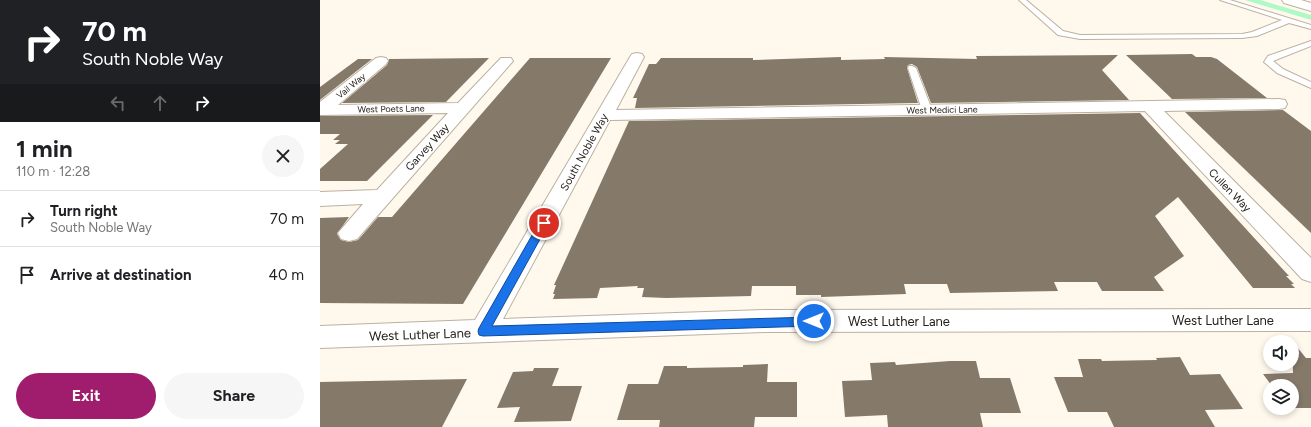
<!DOCTYPE html>
<meta charset="utf-8">
<style>
:root{--surface:#fff;--page:#f6f6f6;--text:#202124;--muted:#757577;--line:#e0e0e0;--accent:#a01d6d}
body{margin:0;font-family:Figtree,sans-serif;background:var(--page);color:var(--text);height:100vh;display:flex;flex-direction:column;font-size:15px;white-space:nowrap}
*{box-sizing:border-box;margin:0}
p{font-size:13px;color:var(--muted)}
.icon{flex:none;width:22px;height:22px;fill:none;stroke:currentColor;stroke-width:2;stroke-linecap:round;stroke-linejoin:round}
.map{position:relative;flex:1;overflow:hidden}
.details{display:flex;flex-direction:column;background:var(--surface);width:320px}
.details>*{flex:none}
.hud{background:#202124;color:#fff;overflow:hidden}
.controls{position:absolute;left:943px;top:335px;display:grid;gap:8px}
.controls a{display:grid;place-items:center;width:36px;height:36px;border-radius:50%;background:var(--surface);box-shadow:0 2px 6px #0003;font-size:20px}
.pin{position:absolute;display:grid;place-items:center;width:34px;height:34px;color:#fff;margin:-17px;border:2px solid #fff;border-radius:50%;box-shadow:0 1px 4px #0007}
.me{position:absolute;width:44px;margin:-22px;rotate:270deg;stroke-linejoin:round;filter:drop-shadow(0 0 3px #0008)}
.turn{display:flex;align-items:center;gap:14px;height:84px;padding:0 16px;font-size:18px}
.turn .icon{width:52px;height:52px;stroke-width:2.5}
.turn b{display:block;font-size:28px;line-height:34px}
.lanes{display:flex;align-items:center;height:38px;padding:0 16px;background:#0003;justify-content:center;gap:20px;direction:ltr}
.lanes .off{opacity:.35}
.round{display:grid;place-items:center;flex:none;width:42px;height:42px;border-radius:21px;background:var(--page)}
.head{display:flex;align-items:center;justify-content:space-between;height:68px;padding:0 16px}
h1{font-size:24px;font-weight:700;line-height:30px}
.cta{display:flex;gap:8px;margin-top:auto;padding:8px 16px}
.cta a{flex:1;height:46px;border-radius:24px;background:var(--accent);color:#fff;font-size:16px;font-weight:700;line-height:46px;text-align:center}
.cta a+a{background:var(--page);color:var(--text)}
ul{padding:0;list-style:none}
li{display:flex;align-items:center;gap:12px;height:56px;padding:0 16px;border-top:1px solid var(--line)}
li div{flex:1}
li b{display:block;font-size:15px}
li em{font-style:normal}
main{display:flex;flex:1;min-height:0}
.map>svg:first-child{display:block}
</style>
<main>
<section class="details">
<div class="hud">
<div class="turn"><svg class="icon" aria-label="right" viewBox="0 0 24 24"><path d="M7 20v-9h11M14 6l5 5-5 5"/></svg><div><b>70 m</b>South Noble Way</div></div>
<div class="lanes"><svg class="icon off" aria-label="left" viewBox="0 0 24 24"><path d="M17 20v-9H6M10 6l-5 5 5 5"/></svg><svg class="icon off" aria-label="ahead" viewBox="0 0 24 24"><path d="M12 20V5M6 11l6-6 6 6"/></svg><svg class="icon" aria-label="right" viewBox="0 0 24 24"><path d="M7 20v-9h11M14 6l5 5-5 5"/></svg></div>
</div>
<div class="head"><div><h1>1 min</h1><p>110 m · 12:28</p></div><a class="round"><svg class="icon" aria-label="close" viewBox="0 0 24 24"><path d="M6 6l12 12M18 6L6 18"/></svg></a></div>
<ul>
<li><svg class="icon" aria-label="right" viewBox="0 0 24 24"><path d="M7 20v-9h11M14 6l5 5-5 5"/></svg><div><b>Turn right</b><p>South Noble Way</p></div><em>70 m</em></li>
<li><svg class="icon" aria-label="arrive" viewBox="0 0 24 24"><path d="M6 21V4h12l-3 4 3 4H6"/></svg><div><b>Arrive at destination</b></div><em>40 m</em></li>
</ul>
<div class="cta"><a>Exit</a><a>Share</a></div>
</section>
<div class="map">
<svg width="991" height="427" viewBox="0 0 991 427">
<rect width="100%" height="100%" fill="#fff8ed"/>
<polygon fill="#aefac7" points="925,0 940,0 991,15 991,20"/>
<g fill="#85796a">
<polygon points="872,54 876,57 891,57 897,59 947,98 852,99 806,55"/>
<polygon points="798,55 782,70 809,100 611,103 597,67 592,64 588,65 587,68 598,103 315,108 317,98 313,98 329,64 336,64 341,58 433,58 433,60 521,57 521,60 565,59 564,57 657,59 656,56"/>
<polygon points="169,58 126,102 22,103 67,65 69,59"/>
<polygon points="210,58 291,58 143,304 0,303 0,218 29,217 17,234 21,240 29,242 38,240 58,217 72,217"/>
<polygon points="38,59 52,59 0,100 0,87"/>
<polygon points="963,110 991,131 991,233 865,112"/>
<polygon points="820,113 969,276 966,276 974,284 971,284 975,288 933,288 858,197 835,216 864,256 834,277 844,291 782,291 777,282 734,282 738,291 630,293 627,284 584,284 586,294 501,297 501,295 476,295 476,286 432,286 431,296 346,298 322,297 324,288 317,288 318,286 280,288 277,298 233,299 235,294 233,294 236,285 234,285 309,121"/>
<polygon points="113,115 47,181 0,181 0,169 28,144 15,144 20,140 13,140 20,134 0,134 0,116"/>
<polygon points="972,341 986,358 991,358 991,408 969,408 972,408 972,386 952,386 943,374 973,373"/>
<polygon points="860,357 870,375 900,374 923,409 885,410 895,427 794,427 787,412 748,412 734,377 763,377 758,359 781,359 782,361 837,360 836,358"/>
<polygon points="630,361 656,361 660,378 690,378 701,413 660,413 663,427 568,427 567,415 525,417 522,381 552,380 550,363 575,362 576,365"/>
<polygon points="448,364 447,382 477,382 477,417 435,417 434,427 339,427 340,420 297,420 308,384 338,384 344,366 367,366 367,368 423,367 423,365"/>
<polygon points="214,368 239,368 232,386 262,386 251,421 194,422 200,407 177,408 193,372 213,371"/>
<polygon points="147,379 122,427 0,427 0,382"/>
</g>
<g fill="none" stroke-linecap="round" stroke-linejoin="round">
<defs>
<g id="service">
<polygon points="699,0 706,0 743,31 760,35 922,34 932,32 962,20 900,0 910,0 991,25 991,29 969,23 937,36 922,38 760,39 738,35"/>
<polygon points="991,41 991,46 953,61 963,69 991,82 991,88 957,73 944,62 948,56"/>
<polygon points="589,66 592,66 596,68 612,110 610,112 604,112 602,110 588,68"/>
</g>
<g id="minor">
<polygon points="962,0 981,0 991,3 991,11 964,3"/>
<polygon points="317,53 322,54 324,57 296,110 959,99 965,100 967,104 965,108 959,109 844,111 991,258 991,282 982,279 825,111 290,120 183,319 446,310 991,309 991,331 446,332 0,348 0,326 155,320 310,57 312,54"/>
<polygon points="61,57 66,58 68,61 66,64 18,105 138,103 181,58 191,58 193,61 37,239 29,241 21,239 18,233 43,204 0,206 0,192 57,190 128,113 0,115 0,102 56,58"/>
</g>
</defs>
<use href="#service" stroke="#bcb1a0" stroke-width="2"/>
<use href="#minor" stroke="#bcb1a0" stroke-width="2"/>
<use href="#service" fill="#fff" fill-rule="evenodd"/>
<use href="#minor" fill="#fff" fill-rule="evenodd"/>
</g>
<polygon fill="#1a73e8" stroke="#114b97" points="224,220 229,223 172,326 494,317 498,318 500,321 498,324 494,326 163,336 159,335 158,331 159,328 219,223"/>
<g text-anchor="middle" stroke-width="3" stroke-linejoin="round" paint-order="stroke">
<g font-size="9" fill="#25211a" stroke="#fff">
<text transform="translate(31 86) rotate(-39)" y="3">Vail Way</text>
<text transform="translate(71 109) rotate(-1)" y="3">West Poets Lane</text>
<text transform="translate(622 110) rotate(-1)" y="3">West Medici Lane</text>
</g>
<g font-size="11" fill="#25211a" stroke="#fff">
<text transform="translate(107 147) rotate(-48)" y="4">Garvey Way</text>
<text transform="translate(264 152) rotate(-61)" y="4">South Noble Way</text>
<text transform="translate(910 190) rotate(46)" y="4">Cullen Way</text>
</g>
<g font-size="13" fill="#25211a" stroke="#fff">
<text x="903" y="325">West Luther Lane</text>
<text x="579" y="326">West Luther Lane</text>
<text transform="translate(100 334) rotate(-2)" y="5">West Luther Lane</text>
</g>
</g>
</svg>
<div class="controls">
<a><svg class="icon" aria-label="sound" viewBox="0 0 24 24"><path d="M4 9h4l5-4v14l-5-4H4zM17 9q2 3 0 6"/></svg></a>
<a><svg class="icon" aria-label="layers" viewBox="0 0 24 24"><path d="M12 4l9 5-9 5-9-5zM3 14l9 5 9-5"/></svg></a>
</div>
<div class="pin" style="left:224px;top:223px;background:#d93025"><svg class="icon" aria-label="arrive" viewBox="0 0 24 24"><path d="M6 21V4h12l-3 4 3 4H6"/></svg></div>
<svg class="me" style="left:494px;top:321px" viewBox="-20 -20 40 40"><circle r="17" fill="#1a73e8" stroke="#fff" stroke-width="3"/><path d="M0-11L8 9 0 5-8 9z" fill="#fff"/></svg>
</div>
</main>
